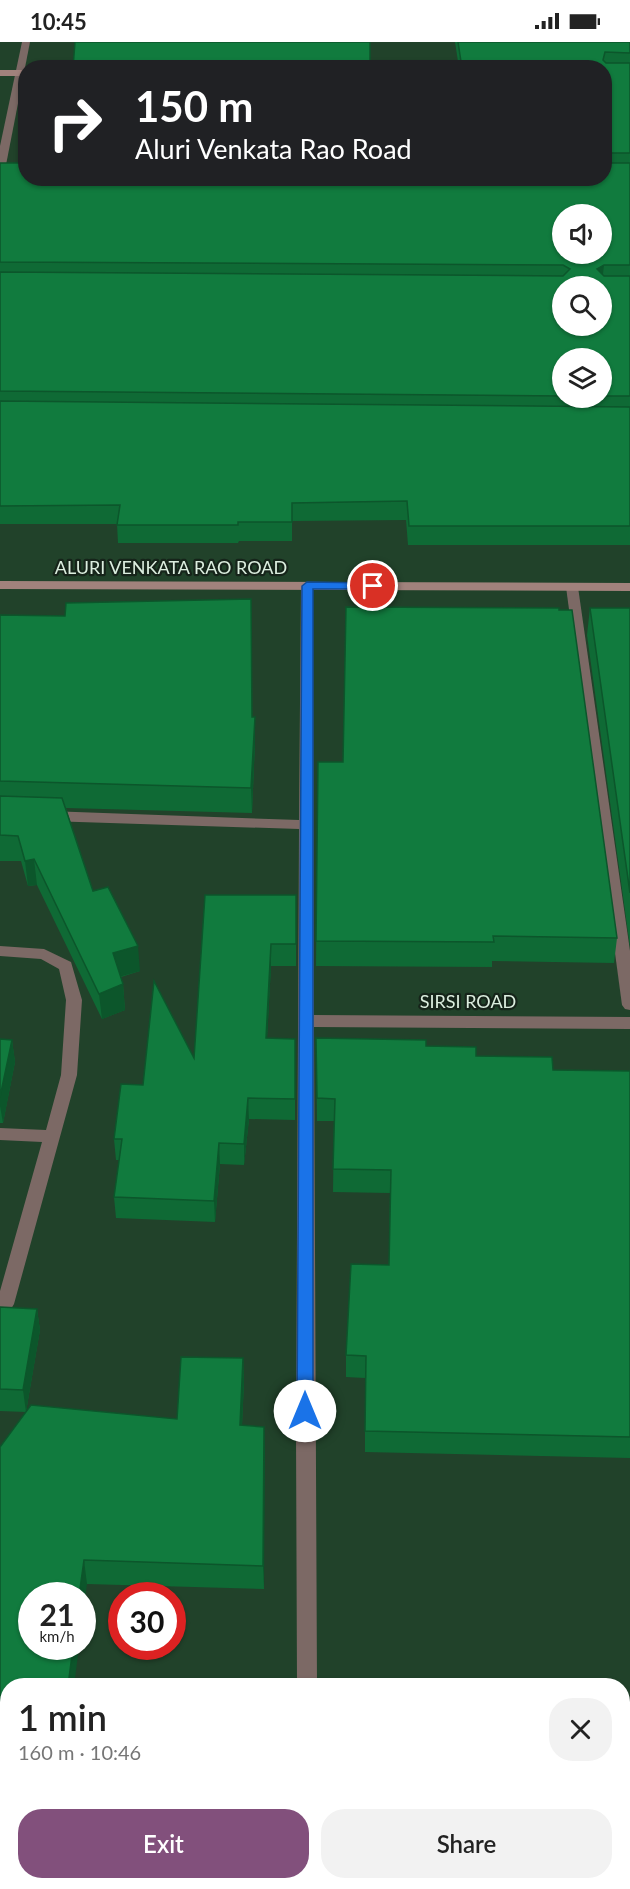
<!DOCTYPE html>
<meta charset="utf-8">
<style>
:root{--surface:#fff;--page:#f2f2f2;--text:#222;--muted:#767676;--accent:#82507c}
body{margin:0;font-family:Lato,sans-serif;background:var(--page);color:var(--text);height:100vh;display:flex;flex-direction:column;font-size:22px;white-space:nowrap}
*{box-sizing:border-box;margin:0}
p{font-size:20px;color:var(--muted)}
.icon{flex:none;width:33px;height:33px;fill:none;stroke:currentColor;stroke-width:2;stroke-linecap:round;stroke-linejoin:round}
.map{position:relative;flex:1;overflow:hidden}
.side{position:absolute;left:0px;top:1636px;width:630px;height:212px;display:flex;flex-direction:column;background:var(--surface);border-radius:24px 24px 0 0;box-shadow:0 2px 4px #0004}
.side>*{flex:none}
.banner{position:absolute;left:18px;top:18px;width:594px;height:126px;border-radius:24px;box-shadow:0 2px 4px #0004;background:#202124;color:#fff;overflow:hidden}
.controls{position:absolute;left:552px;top:162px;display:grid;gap:12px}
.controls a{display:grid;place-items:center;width:60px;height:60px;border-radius:50%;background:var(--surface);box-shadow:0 2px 4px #0004;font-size:30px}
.speed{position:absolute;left:18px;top:1540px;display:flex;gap:12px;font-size:30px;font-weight:700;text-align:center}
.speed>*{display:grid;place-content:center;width:78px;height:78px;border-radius:50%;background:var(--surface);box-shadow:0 2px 4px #0004;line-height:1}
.speed small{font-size:15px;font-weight:400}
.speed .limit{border:9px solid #d22;background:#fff;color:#111}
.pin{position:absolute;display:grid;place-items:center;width:51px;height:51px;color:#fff;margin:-26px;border:3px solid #fff;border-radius:50%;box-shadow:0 2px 6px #0007}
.me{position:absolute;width:66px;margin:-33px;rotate:0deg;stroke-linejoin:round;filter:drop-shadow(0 0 4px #0008)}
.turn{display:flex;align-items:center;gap:21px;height:126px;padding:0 18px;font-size:27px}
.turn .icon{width:78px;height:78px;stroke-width:2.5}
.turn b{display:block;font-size:42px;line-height:51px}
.round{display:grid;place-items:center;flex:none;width:63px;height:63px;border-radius:24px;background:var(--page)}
.headline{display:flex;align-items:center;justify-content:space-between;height:102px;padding:0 18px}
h1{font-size:36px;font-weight:600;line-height:45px}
.cta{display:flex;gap:12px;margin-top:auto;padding:12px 18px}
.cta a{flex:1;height:69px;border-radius:24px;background:var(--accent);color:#fff;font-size:24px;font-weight:600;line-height:69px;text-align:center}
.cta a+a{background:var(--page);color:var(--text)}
.status{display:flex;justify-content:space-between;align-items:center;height:42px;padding:0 30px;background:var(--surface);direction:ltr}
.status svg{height:16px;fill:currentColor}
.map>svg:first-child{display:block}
</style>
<div class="status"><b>10:45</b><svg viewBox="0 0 49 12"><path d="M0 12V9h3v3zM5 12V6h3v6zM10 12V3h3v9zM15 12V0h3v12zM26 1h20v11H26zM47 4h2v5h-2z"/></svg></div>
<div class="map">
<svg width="630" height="1847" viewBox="0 0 630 1847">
<rect width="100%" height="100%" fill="#21422a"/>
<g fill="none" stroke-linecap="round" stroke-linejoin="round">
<g fill="#7c6965" fill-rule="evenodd">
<polygon points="22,0 30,0 5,128 0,131 0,104"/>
<polygon points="307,540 313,544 314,973 630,975 630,987 314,985 317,1644 297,1644 296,1392 299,787 48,779 41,774 48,769 299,778 301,544"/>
<polygon points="572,541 578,545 630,909 630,968 625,967 622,963 566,545"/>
<polygon points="0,904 44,907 71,920 82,958 77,1033 14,1262 11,1267 5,1269 0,1267 0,1249 42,1100 0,1098 0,1086 46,1088 61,1033 66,958 59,927 41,917 0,914"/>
<polygon points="299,1840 319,1840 320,1847 298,1847"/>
</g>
<g fill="#a1827c" fill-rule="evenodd">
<rect x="0" y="28" width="26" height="6"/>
<polygon points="0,539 630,541 630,549 0,547"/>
</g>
</g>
<g fill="#0f6a35" fill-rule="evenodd">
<path d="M455,0H630V503H408L406,478L292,479V499H239L238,501H118L117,482H0V121L26,136L604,26H459ZM562,316H602V356H562Z"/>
<polygon points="590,566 630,566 630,905 587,593"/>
<polygon points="0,573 252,675 255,675 255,700 252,771 66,766 93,849 140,929 121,935 123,942 125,968 102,977 37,843 28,844 21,819 0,819"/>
<polygon points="318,720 617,896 614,921 492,919 492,925 316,924"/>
<polygon points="296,853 296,924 271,924 267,996 295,997 295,1078 249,1077 244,1123 220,1122 215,1180 116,1176 114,1155 119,1118 116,1118 114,1097 143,1043 194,1016"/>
<polygon points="316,996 426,1004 476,1014 553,1028 630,1029 630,1416 365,1410 365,1336 346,1335 346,1313 389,1223 390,1151 333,1150 334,1079 317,1079"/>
<polygon points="0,997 12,998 15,1020 3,1081 0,1081"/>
<polygon points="0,1265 37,1267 40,1288 26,1370 0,1369"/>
<polygon points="243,1316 244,1340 242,1383 264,1385 264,1547 87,1542 8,1644 8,1788 0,1788 0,1405 177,1377"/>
</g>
<g fill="#0c562b">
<polygon points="604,223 602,241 597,227"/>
<polygon points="255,675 255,700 252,771 251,746"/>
<polygon points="34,817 37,843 28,844 25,819"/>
<polygon points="271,902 271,924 266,1018 266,996"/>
<polygon points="138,904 140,929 115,936 113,911"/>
<polygon points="123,942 125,968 102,977 99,952"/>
<polygon points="12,998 15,1020 3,1081 0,1064 0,1055"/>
<polygon points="248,1056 249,1077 244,1123 244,1102"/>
<polygon points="219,1101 220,1122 215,1180 214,1159"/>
<polygon points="37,1267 40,1288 26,1370 23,1348"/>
<polygon points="243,1316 244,1340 241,1407 240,1383"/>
<polygon points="264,1385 265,1409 264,1547 263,1524"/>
<polygon points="84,1518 87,1542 82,1578 82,1554 79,1554"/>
<polygon points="73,1605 79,1605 74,1644 68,1644"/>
</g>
<g fill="#117b3e" stroke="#0c562b" stroke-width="1.5" fill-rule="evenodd">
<polygon points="75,0 370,0 370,26 73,26"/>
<polygon points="458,0 630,0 630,11 605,10 603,18 606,21 630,21 630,111 606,111 604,112 604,26 462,26"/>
<path d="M604,117L606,121H630V223H604L597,227L604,234H630V354H602V316H562V354L0,349V230L563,234L570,227L563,223L0,220V121H26V136H604ZM562,172H602V212H562ZM562,244H602V284H562Z"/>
<polygon points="0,359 630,365 630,484 409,484 407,459 292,461 292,480 238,480 238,483 117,483 120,463 0,464"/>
<polygon points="251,557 252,675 255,675 251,746 0,739 0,573 65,574 66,561"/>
<polygon points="346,565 559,566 559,568 572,568 617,896 493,894 494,900 316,899 318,720 343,720"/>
<polygon points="590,566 630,566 630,851"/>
<polygon points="0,754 62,756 93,849 108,845 138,904 113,911 123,942 99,952 34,817 25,819 18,794 0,793"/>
<polygon points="205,853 296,853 296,902 271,902 266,996 295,997 295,1057 248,1056 244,1102 219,1101 214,1159 114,1155 122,1097 114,1097 121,1042 143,1043 154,939 194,1016"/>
<polygon points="316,996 426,998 426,1004 476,1005 476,1014 552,1015 553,1028 630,1029 630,1395 365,1389 366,1314 346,1313 351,1222 389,1223 391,1128 333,1127 335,1057 317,1056"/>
<polygon points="0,997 12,998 0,1055"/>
<polygon points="0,1265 37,1267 23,1348 0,1347"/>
<polygon points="181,1315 243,1316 240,1383 264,1385 263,1524 84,1518 79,1554 32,1554 32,1605 73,1605 68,1644 8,1644 8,1767 0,1766 0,1405 31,1363 177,1377"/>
<polygon points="187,1640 255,1644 187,1644"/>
<polygon points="622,1781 630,1781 630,1847 377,1847 377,1840 622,1840"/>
</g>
<polygon fill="#1a73e8" stroke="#114b97" stroke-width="1.5" points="307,540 373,541 379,544 373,547 313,547 313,1369 311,1374 305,1376 299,1374 297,1369 302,544"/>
<g text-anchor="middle" stroke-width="4.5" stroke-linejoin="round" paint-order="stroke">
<g font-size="18" fill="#dceedf" stroke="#16241a">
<text x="171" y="532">ALURI VENKATA RAO ROAD</text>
<text x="468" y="966">SIRSI ROAD</text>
</g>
</g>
</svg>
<div class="controls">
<a><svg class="icon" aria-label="sound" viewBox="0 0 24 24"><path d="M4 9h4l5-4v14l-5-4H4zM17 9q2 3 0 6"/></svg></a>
<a><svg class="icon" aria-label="search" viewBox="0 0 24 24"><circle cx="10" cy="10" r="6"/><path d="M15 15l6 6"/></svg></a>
<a><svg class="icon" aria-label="layers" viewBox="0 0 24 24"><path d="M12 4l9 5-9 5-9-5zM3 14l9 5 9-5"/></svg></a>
</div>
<div class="speed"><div>21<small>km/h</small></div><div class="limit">30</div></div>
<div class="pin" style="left:373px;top:544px;background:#d93025"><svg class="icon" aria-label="arrive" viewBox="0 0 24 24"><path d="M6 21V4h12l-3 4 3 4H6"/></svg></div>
<svg class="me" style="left:305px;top:1369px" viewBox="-20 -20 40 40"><circle r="19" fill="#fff"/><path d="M0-13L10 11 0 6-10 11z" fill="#1a73e8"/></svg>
<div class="banner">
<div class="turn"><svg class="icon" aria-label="right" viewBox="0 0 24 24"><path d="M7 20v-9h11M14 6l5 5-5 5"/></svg><div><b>150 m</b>Aluri Venkata Rao Road</div></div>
</div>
<section class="side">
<div class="headline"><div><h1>1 min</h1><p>160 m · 10:46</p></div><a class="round"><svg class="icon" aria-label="close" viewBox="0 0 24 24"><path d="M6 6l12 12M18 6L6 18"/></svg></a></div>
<div class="cta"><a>Exit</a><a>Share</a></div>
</section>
</div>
